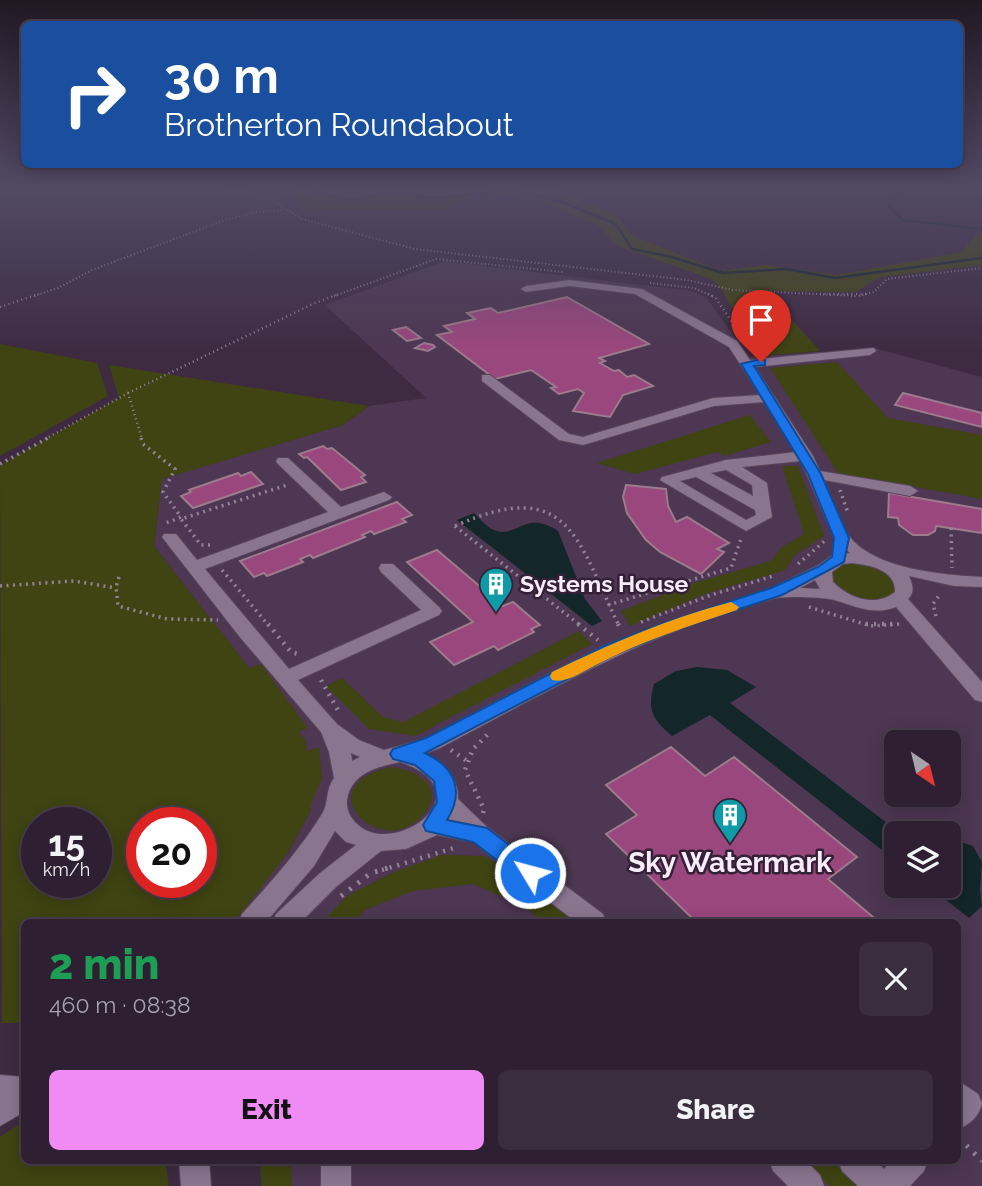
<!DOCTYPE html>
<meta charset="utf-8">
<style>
:root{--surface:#2e2032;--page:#3a2d3e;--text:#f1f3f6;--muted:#a7a3ac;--line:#493e4d;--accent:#f08bf5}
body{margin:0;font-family:Raleway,sans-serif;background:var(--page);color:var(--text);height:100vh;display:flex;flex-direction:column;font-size:26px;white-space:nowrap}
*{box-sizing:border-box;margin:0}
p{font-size:23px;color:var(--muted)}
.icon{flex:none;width:38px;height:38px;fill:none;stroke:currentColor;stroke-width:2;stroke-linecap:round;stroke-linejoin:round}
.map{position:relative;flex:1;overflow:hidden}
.details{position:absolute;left:21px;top:919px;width:940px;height:245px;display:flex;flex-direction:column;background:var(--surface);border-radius:10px;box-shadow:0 4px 18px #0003,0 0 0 2px var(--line)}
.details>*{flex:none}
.hud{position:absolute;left:21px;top:21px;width:942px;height:147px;border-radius:10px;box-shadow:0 4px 18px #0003,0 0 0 2px var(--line);background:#1a4fa0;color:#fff;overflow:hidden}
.needle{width:46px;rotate:145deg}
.buttons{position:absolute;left:884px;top:730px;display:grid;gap:14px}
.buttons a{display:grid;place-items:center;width:77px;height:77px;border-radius:10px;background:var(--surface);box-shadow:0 4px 18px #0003,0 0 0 2px var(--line);font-size:35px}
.speed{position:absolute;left:21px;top:807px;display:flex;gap:14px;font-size:35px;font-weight:700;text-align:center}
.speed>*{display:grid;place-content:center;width:91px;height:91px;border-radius:50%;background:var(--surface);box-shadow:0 4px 18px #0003,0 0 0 2px var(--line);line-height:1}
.speed small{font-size:18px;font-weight:400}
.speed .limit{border:10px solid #d22;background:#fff;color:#111}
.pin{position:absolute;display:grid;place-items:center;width:60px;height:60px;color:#fff;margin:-72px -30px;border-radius:50% 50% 50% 0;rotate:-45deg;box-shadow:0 0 7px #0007}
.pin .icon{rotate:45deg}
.me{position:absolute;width:77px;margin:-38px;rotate:307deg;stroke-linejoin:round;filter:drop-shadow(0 0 5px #0008)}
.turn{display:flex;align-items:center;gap:24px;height:147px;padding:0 28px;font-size:32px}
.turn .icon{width:91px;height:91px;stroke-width:2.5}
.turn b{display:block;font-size:49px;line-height:60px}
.round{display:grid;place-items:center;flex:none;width:74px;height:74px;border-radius:10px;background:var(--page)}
.overview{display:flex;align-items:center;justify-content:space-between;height:119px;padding:0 28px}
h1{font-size:42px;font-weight:800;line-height:52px;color:#1e9e55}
.button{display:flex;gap:14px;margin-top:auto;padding:14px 28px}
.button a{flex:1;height:80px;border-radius:10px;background:var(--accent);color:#111;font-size:28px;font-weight:800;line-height:80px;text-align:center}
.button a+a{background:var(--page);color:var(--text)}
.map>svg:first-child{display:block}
</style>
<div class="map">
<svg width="982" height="1186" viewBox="0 0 982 1186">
<rect width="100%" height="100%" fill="#3e2b42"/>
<path fill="#4d3752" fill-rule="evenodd" d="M445,261L691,291L706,297L748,357L874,348L982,377V1186H276L275,1160H957V922H230L289,851L311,810L306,742L154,546L162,478L343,425L369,406L426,398L325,305ZM896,742H948V794H896ZM896,833H948V886H896Z"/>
<g fill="#3f4412" fill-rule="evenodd">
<polygon points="292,185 547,185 617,215 633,236 721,271 766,265 837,275 961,252 977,234 982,234 982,265 880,277 856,292 766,291 820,351 760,356 721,289 713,280 618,246 599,226 528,197 479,195 445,210 306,209 296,198"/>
<polygon points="0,344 97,363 108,396 0,456"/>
<polygon points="837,362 888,418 982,435 982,499 838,473 770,368"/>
<path d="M109,365L369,406L343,425L162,479L154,546L249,668L261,664L308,728L299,732L306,742L307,751L319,747L322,779L311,804V810L289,851L240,915L231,922H24V1023H2L0,465L119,398ZM37,822H96V882H37ZM142,822H201V882H142Z"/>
<polygon points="750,415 771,442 724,456 717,452 635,474 597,463"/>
<polygon points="782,466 798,466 824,536 795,555 785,570 705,594 630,626 621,611 691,584 771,561 781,548 804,534"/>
<path d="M851,563C870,564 889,568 896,587L894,593C875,607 838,600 831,576L834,569Z"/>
<polygon points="579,631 592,644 415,736 369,729 326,686 342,678 383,717 403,722"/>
<path d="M391,767C412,769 445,784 427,810C387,868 301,786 391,767Z"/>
<polygon points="441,855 484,856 543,889 583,922 543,922 525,907 473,884 412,891 365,910 355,922 322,922 347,896 392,873"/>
<polygon points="24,1121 24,1160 165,1160 169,1186 0,1186 0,1137"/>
<polygon points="263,1160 291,1160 292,1186 262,1186 260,1169"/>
<polygon points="805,1160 831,1160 857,1186 829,1186"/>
</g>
<g fill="#13262a">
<path d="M474,513C480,519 488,529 497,531C518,537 526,510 558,531L585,599L602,621L592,626L457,520Z"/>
<path d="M697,667L727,670L756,687L730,703L900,833H896V861L710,715L672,736C652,719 647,710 654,684L676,671Z"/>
<polygon points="949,838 973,846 982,862 980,890 982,906 969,918 928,886 948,886"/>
</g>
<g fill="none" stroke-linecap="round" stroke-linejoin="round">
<g stroke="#13262a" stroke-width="2.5">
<polyline points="324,185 317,192 351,200 393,193 435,198 514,190 562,202 616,224 632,249 672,257 723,273 786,269 835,278 982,258"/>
<polyline points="880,185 903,192 888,205 903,220 982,229"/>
</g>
</g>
<g fill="#9a477d" stroke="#9b7b8d" stroke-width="2">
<polygon points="567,297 649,344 599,358 605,361 600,363 614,371 619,370 627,377 634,375 653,386 623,395 610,417 573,411 584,393 578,389 559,394 551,388 556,387 531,370 495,379 437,335 452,332 444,326 475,319 467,313 491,308 498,313"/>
<polygon points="406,327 421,338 407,341 393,330"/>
<polygon points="424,343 433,345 435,347 428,351 415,348"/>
<polygon points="903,393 982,413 982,427 895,405"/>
<polygon points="323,446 327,449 332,448 365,475 361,477 366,482 341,490 307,457 304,458 299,454"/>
<polygon points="251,472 263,484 193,508 181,496 191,492 189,490 238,473 241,476"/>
<polygon points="626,485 666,489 668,506 676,522 687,517 729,543 717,549 724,552 701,574 660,552 646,540 627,513 623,497"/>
<polygon points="889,493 982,509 982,533 936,526 935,531 928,535 913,535 899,525 898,518 888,517"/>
<polygon points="397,502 412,515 402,519 406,522 374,534 371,531 362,535 365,537 313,558 310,555 300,559 303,562 267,576 264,573 254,577 240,561"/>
<polygon points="437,550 503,606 513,602 540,625 531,629 534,632 498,650 494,646 454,665 430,642 473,622 407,562"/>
<polygon points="671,747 705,776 734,757 857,857 828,879 879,922 696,922 606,834 637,815 606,785"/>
</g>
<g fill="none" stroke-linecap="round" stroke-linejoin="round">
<defs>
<g id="minor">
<path d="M569,280L642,289L737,341L750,360L874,348L876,351L870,355L755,367L813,456L820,471L910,486L918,491L910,496L824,480C832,497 838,521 849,536C874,569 943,575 982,577V587L954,586L909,576C913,585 915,592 908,599L982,682V702L975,700L896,607C872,616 856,606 834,600C823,597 787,596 776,598C655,628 549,691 440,748L424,754C443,762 459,777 458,799L487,827L603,914L606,922H576L473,842L437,835L406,849L381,851L336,887L301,922H273L276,914L320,873L356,845L346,842L335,831L314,866L266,922H239L242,914C271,882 299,851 322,814C329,803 325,790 334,778L329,752L321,732L239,636L162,537L164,534H176L197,560L328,512L278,464L276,461L278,458H288L341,507L384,492L392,497L389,500L205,569L289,669L421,610L381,572L379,568L381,564H393L439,607L442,611L439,615L298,680L337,724L359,740L384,750L399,746L426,738L603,646L771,588L817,566L833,555L850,553L834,538L801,461L742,467L767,483L772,517L746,531L660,480L662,477L726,460L796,452L765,402L714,406L583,445L559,440L482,381V375H490L569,434L583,437L713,398L760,395L729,347L635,294L569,286L526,292L521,289L526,286ZM726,470L752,485L753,496L711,473ZM696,477L755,510L756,515L746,520L680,481ZM852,563C870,565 896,570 895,592C875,608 849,598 833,582L832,572L843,564ZM815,580L820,589L800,588ZM351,753L360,757L352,761ZM400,762C484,790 402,854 362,828C352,821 346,812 347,800C351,773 377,767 400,762Z"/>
<polygon points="0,1075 24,1077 24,1112 0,1126"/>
<path d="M957,1080L978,1094L982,1103C979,1117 970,1124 957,1130Z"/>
<polygon points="179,1160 209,1160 211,1186 181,1186"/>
<rect x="321" y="1160" width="30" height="26"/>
<polygon points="769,1160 805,1160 820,1175 824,1186 788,1186 773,1171"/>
<polygon points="838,1160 875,1160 884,1169 892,1160 928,1160 924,1171 910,1186 858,1186 842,1171"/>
</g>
</defs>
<use href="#minor" stroke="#58475a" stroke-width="2"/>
<g stroke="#938396" stroke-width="2" stroke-dasharray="1 2.5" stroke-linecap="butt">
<polyline points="200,185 250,193 269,199 302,219 415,249 687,280 733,290 857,296"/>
<polyline points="650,283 694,288 712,296"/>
<polyline points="34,296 58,288 92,270 225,220 257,212 284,210"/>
<polyline points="334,296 436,259 563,272"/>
<polyline points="859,296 874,292 887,279 982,268"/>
</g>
<g stroke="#938396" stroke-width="2.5" stroke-dasharray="1 3.5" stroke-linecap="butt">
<polyline points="708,294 715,297 738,331"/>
<polyline points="820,294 866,294"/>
<polyline points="0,307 39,294"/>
<polyline points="128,393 315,303 339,294"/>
<polyline points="45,439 128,393 142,439"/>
</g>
<g stroke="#938396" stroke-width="3.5" stroke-dasharray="2 4.5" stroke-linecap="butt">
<polyline points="141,438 143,444 175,469 163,492 181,517 166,523 168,526"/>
<polyline points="0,464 48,438"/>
<polyline points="840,490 848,513"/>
<path d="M455,526C569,475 577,539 619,626"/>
<polyline points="455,526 581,626"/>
<polyline points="951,528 952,568"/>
<polyline points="210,545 201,545 181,519 287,485"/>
<polyline points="798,564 827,539"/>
<polyline points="222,570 269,626"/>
<polyline points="119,577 116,587 118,606 167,619 218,620"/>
<polyline points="0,586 74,581 116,588"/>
<polyline points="608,605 731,568 742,536"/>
<polyline points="809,607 871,626 900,624"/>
<polyline points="936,616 933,604 941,593"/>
<polyline points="641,622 708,596 773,576"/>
</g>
<g stroke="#938396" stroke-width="4.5" stroke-dasharray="2 6" stroke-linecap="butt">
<polyline points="268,624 291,652 302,655"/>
<polyline points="578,624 598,640"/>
<polyline points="618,624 621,630"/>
<polyline points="866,624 895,624"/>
<polyline points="321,680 339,712"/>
<polyline points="451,750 467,761"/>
<polyline points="483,813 484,809 465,770 473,749 490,732"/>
<polyline points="382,870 454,848"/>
</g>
<g stroke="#938396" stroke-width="5" stroke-dasharray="2.5 8" stroke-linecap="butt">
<polyline points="341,896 371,873 388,868"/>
<polyline points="959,1138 982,1161"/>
</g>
<use href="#minor" fill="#8a758f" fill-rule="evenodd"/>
</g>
<linearGradient id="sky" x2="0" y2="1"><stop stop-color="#221824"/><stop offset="0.53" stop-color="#524a65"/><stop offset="1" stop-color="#524a65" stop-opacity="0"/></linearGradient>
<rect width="982" height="351" fill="url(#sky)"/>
<path fill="#1a73e8" stroke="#114b97" stroke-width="2" d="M761,359L765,360V365L754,366L821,474L849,538L844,562L782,595L675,630L616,654L425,753C455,767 465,791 447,820L487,828L538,867L541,873L538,880L530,882L523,880L473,842L426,831L423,825L437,802L434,781L415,765L393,759L390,754L393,749L426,738L604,646L664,623L771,588L818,567L832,557L834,538L808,474L741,364Z"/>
<path fill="#f59e0b" d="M731,602L739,607L737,610C689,626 642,641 598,664C585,670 567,684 552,680L550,676L552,672C610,644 669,618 731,602Z"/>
<defs>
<symbol id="building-pin" viewBox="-11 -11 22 30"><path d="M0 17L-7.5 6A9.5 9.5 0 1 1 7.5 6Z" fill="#0f9aa8" stroke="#342137"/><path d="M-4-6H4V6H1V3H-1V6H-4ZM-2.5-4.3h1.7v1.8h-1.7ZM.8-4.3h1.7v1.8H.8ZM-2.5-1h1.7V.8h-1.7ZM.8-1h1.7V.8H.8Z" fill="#fff"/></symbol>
</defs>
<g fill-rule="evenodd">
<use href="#building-pin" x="477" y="565" width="38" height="52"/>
<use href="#building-pin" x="711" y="796" width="38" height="52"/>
</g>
<g text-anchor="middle" stroke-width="5" stroke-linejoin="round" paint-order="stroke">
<g font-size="23" font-weight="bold" fill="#f8ebfa" stroke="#342137" text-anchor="start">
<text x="520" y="592">Systems House</text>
</g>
<g font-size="28" font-weight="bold" fill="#f8ebfa" stroke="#342137">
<text x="730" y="872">Sky Watermark</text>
</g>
</g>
</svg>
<div class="buttons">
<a><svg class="needle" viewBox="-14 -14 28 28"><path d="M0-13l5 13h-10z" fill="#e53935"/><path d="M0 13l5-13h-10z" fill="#a7a3ac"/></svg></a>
<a><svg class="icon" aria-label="layers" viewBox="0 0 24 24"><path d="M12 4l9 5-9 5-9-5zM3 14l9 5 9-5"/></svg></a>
</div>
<div class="speed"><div>15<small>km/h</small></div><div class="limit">20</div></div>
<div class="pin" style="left:761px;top:362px;background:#d93025"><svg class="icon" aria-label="arrive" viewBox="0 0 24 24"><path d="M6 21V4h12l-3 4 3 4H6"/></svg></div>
<svg class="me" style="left:530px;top:873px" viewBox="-20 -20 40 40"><circle r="17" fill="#1a73e8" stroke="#fff" stroke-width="3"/><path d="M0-11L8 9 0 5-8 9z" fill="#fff"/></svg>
<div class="hud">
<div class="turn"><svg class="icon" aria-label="right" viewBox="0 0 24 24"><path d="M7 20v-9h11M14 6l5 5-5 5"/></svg><div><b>30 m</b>Brotherton Roundabout</div></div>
</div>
<section class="details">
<div class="overview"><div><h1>2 min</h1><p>460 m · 08:38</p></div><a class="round"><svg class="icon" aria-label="close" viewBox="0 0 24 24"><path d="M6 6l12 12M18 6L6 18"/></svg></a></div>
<div class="button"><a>Exit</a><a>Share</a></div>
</section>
</div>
